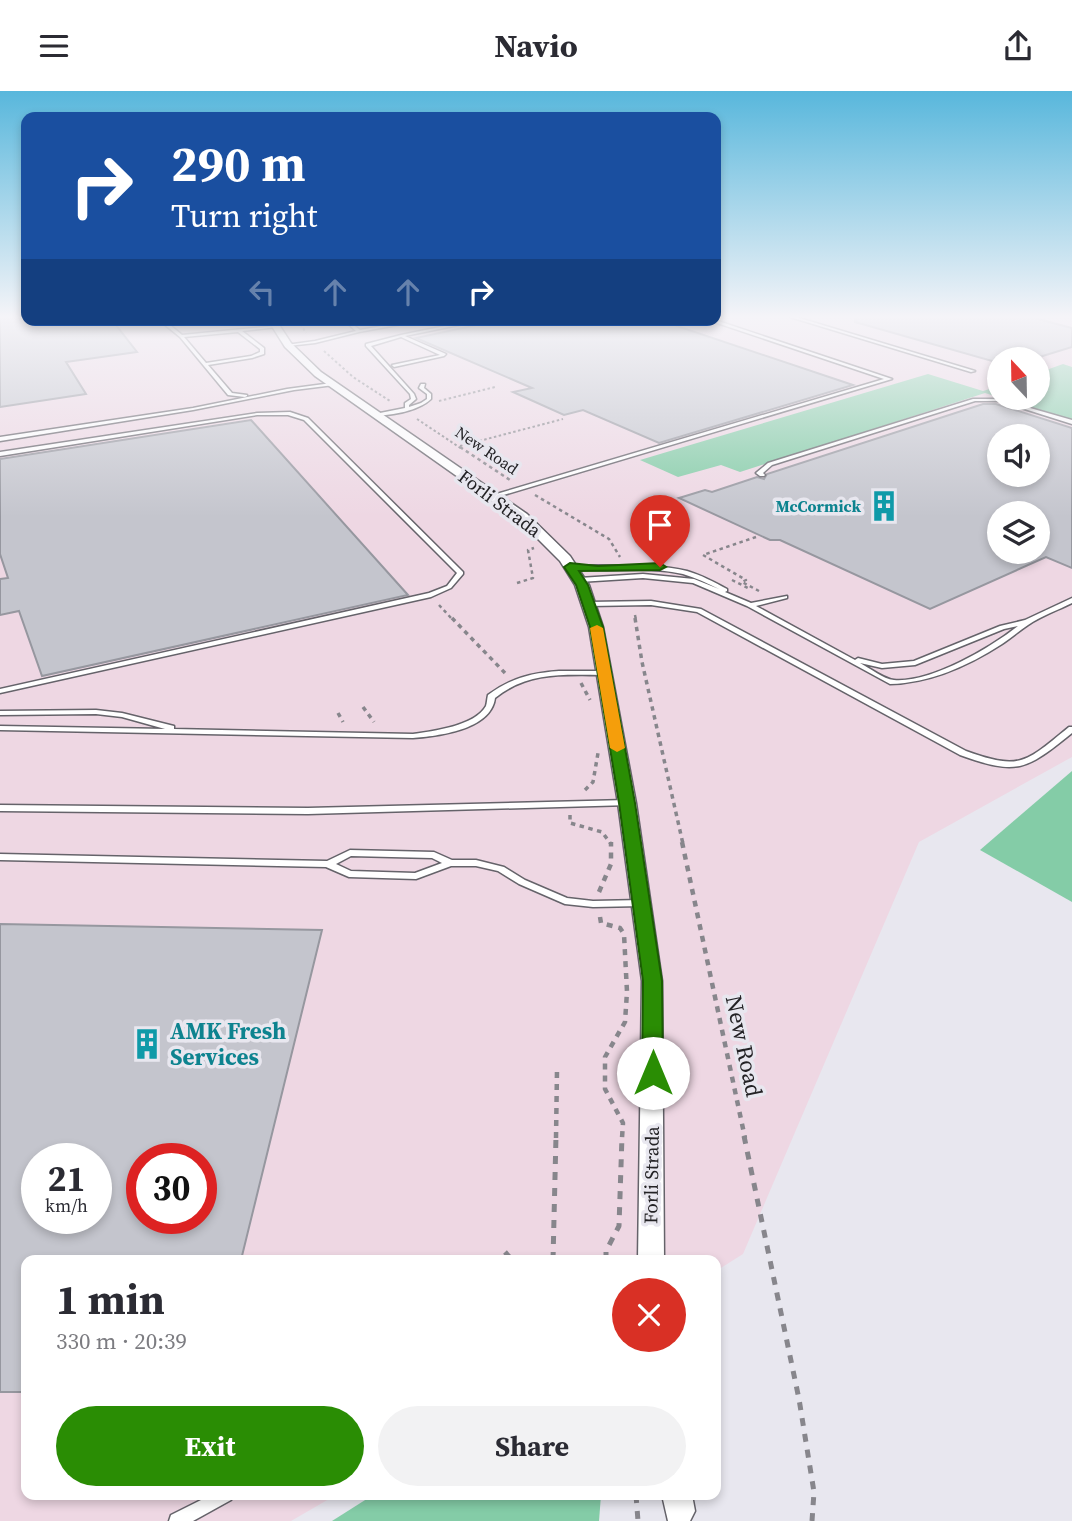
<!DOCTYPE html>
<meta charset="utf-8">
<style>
:root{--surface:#fff;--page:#f2f2f3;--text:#2b2b33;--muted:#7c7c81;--accent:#2a8d04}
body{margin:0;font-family:"Source Serif 4",serif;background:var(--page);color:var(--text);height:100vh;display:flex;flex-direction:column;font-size:26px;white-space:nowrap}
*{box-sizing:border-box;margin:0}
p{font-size:23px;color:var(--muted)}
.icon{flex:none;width:38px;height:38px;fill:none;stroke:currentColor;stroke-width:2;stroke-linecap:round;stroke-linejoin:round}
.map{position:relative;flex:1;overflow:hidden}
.panel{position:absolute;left:21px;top:1164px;width:700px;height:245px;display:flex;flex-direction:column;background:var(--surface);border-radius:14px;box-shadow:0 4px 10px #0003}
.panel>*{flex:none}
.banner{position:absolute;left:21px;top:21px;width:700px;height:214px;border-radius:14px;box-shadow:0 4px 10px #0003;background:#1a4fa0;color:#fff;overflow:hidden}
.needle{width:46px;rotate:338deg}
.tools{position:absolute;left:987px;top:256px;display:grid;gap:14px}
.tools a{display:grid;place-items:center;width:63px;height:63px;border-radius:50%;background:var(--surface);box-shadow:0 4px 10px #0003;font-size:35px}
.speed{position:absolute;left:21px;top:1052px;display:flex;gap:14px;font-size:35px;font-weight:700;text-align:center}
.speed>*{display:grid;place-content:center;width:91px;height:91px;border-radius:50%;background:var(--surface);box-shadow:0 4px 10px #0003;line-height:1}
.speed small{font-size:18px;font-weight:400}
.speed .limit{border:10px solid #d22;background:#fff;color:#111}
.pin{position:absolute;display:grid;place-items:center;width:60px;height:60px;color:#fff;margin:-72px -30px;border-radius:50% 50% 50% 0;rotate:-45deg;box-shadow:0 0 7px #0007}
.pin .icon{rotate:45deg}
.me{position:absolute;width:77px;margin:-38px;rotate:0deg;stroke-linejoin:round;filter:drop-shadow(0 0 5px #0008)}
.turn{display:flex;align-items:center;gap:24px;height:147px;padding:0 35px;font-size:32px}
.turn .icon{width:91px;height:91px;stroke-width:2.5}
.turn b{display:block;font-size:49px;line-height:60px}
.lanes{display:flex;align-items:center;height:66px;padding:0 35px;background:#0003;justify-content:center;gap:35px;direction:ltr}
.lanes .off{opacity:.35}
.round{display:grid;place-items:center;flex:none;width:74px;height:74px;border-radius:37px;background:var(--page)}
.headline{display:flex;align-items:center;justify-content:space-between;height:119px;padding:0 35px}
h1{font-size:42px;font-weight:700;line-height:52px}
.action{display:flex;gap:14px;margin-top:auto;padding:14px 35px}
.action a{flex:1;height:80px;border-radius:42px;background:var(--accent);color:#fff;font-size:28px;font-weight:700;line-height:80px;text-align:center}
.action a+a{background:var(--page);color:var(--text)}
header{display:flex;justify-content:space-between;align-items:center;height:91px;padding:0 35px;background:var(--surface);font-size:32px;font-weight:700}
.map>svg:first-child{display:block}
</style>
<header><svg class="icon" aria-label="menu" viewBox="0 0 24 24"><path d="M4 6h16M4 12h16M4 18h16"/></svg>Navio<svg class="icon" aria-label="share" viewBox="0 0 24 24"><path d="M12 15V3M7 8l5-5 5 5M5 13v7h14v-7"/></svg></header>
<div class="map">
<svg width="1072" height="1430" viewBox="0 0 1072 1430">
<rect width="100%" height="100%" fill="#e8e7ef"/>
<path fill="#eed7e3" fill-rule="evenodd" d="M0,226H26V229H716V226H1072V666L919,751L743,1163L716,1180V1169H26V1404H336L291,1430H0ZM999,268H1038V306H999ZM999,345H1038V383H999ZM999,422H1038V460H999ZM37,1068H96V1127H37ZM142,1068H201V1127H142Z"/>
<g fill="#84cca7">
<polygon points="1063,273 1072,276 1072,329 985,302 740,381 721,374 678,386 640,369 928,283 983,300 999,295 999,306 1038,306 1038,282"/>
<polygon points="1072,680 1072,811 980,759"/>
<polygon points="373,1404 601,1404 599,1430 332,1430"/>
</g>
<g fill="#c4c5cd" stroke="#96979f" stroke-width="2" fill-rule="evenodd">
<polygon points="0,226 26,226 26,229 112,229 137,261 66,271 86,303 0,316"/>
<polygon points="856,226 1031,226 1072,237 1072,256 1033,268 999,268 999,272 855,231"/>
<polygon points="500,229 659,229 853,294 659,352 583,319 564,324 513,301 532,297 416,247"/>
<path d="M983,313H996L1072,337V477L1046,466L930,518L780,449H770L679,407L705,399L712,401L757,386L764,388L767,383ZM999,345H1038V383H999ZM999,422H1038V460H999Z"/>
<polygon points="251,329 408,504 42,585 19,520 0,524 0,488 8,487 0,463 0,368"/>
<path d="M0,833L322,839L241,1169H26V1301H0ZM37,1068H96V1127H37ZM142,1068H201V1127H142Z"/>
</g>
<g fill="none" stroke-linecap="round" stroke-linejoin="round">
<defs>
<g id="service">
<polygon points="790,226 796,226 975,280 971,281"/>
<path d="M159,229H164L182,244L275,235L277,236L242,240L264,257V263L252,267L208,274L232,302L247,304V305L245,306L228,304L180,246ZM238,241L260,258V261L251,265L206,272L184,246Z"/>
<polygon points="414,229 425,229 359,241 315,252 288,255 286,254 315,250 356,240 347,232 348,230 360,239"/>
<path d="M474,229H483L405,245L446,263L444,265L394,276L392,274L440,264L401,246L371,255L414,303L416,308L409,314V316L421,312L427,308V303L419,297L421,293H425L424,297L431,303V308C418,320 393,324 375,325V323L405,317V312L411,308L410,303L366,255V253L401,244Z"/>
<polygon points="708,229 715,229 892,288 497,406 493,406 493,404 884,288"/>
<polygon points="332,292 334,292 334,294 294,299 193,319 0,350 0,346 193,317 287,298"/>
<polygon points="973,308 999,308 1072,329 1072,333 999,310 975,310 772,374 763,382 765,384 764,385 760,385 756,382 768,372"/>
<polygon points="290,321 308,327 463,481 463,483 451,497 431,506 0,602 0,598 429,502 447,495 457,482 304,329 288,324 257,324 0,365 0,361 257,322"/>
<path d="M570,474C609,476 649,471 687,480C701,484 714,491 727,498V500L725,501L751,512L787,505V507L756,515L855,569L858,567L882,573L914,570L1000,535L1025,529L1072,507V512C1058,519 1041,525 1028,534C1019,540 1011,547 1002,553C968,575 930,592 890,593L747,515L693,492L643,487L579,491L576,489L579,487L643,483L694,488L719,498C707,492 696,487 683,483C645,474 606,483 568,477L567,476ZM1018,535C990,557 931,592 894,589C883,588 870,577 860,572L882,577L915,574L1004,538Z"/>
<path d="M651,510L701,518L966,660C1021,680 1026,671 1069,636H1072V642C1026,679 1018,685 960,664L697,521L651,514L589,515L586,513L589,511Z"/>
<path d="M559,580H604L608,582L604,584C563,584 529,580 495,607C491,639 438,645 413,647L0,639V635L165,638L122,626L96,623L0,624V620L96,619L122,622L174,635V638L413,643C433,640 475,635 486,615C487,612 487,608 488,604C511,587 531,582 559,580Z"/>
<polygon points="627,709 631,712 630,714 308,723 0,720 0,714 308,717"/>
<path d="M350,759L434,761L452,769H476L504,776L525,789L567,807L593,810L642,809L645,810L647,812L645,814L642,815L593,816L565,813L519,793L498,780L476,775H451L416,788L349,786L326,776L0,769V763L327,770ZM351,765L432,767L442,772L415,782L351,780L336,773Z"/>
<polygon points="211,1404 234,1404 231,1409 193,1430 169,1430 171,1424"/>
</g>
<g id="minor">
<polygon points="268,229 276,229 291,252 321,281 527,423 570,465 589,494 603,536 636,712 662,890 664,1169 638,1169 642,890 618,712 589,536 575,494 560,470 519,429 315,285 285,256"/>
<polygon points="662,1404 692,1404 695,1420 690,1430 668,1430"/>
</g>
</defs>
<use href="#service" stroke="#65636a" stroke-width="3"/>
<use href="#minor" stroke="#65636a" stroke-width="3"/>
<g stroke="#87868c" stroke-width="2" stroke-dasharray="2.5 2.5" stroke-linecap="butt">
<polyline points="298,229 306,242"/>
<polyline points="324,260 353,286 390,310"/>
<polyline points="439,310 495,296"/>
<polyline points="417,328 462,358"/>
<polyline points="460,355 563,328"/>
</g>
<g stroke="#87868c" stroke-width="2.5" stroke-dasharray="3.5 3.5" stroke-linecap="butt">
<polyline points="460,356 510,389"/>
<polyline points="535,404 609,448 620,466"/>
<polyline points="756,446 703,464 746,489 742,491 759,500"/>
<polyline points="732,489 750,498"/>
<polyline points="517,492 533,487 528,459 534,457"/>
<polyline points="439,514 453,529"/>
<polyline points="635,524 636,529"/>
</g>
<g stroke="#87868c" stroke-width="3.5" stroke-dasharray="4.5 4.5" stroke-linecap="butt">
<polyline points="452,527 505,582"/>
<polyline points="635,527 642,571 683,753"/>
<polyline points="581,592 590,609"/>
<polyline points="363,616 374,631"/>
<polyline points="338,622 343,631"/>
<polyline points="585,699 593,691 598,662"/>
<polyline points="570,724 570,732 602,741 611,753"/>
</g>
<g stroke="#87868c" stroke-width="4.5" stroke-dasharray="6 6" stroke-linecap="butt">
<polyline points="682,751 745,1047"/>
<polyline points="599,801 611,773 611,751"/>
<polyline points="600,826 601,832 620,837 624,843 627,901 625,931 605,966 605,998 623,1032 622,1047"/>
<polyline points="556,1047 557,979"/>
</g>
<g stroke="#87868c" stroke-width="5" stroke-dasharray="8 8" stroke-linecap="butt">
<polyline points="744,1045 799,1308 814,1401 812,1430"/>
<polyline points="505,1161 512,1169"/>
<polyline points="553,1169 556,1045"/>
<polyline points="606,1169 606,1160 619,1135 622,1045"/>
<polyline points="636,1404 638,1430"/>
</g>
<use href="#service" fill="#fff" fill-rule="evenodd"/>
<use href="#minor" fill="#fff" fill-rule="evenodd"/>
</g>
<linearGradient id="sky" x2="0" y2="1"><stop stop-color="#58b7dc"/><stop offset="0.53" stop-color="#f5f4f8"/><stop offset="1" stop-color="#f5f4f8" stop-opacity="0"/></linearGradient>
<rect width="1072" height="426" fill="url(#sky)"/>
<polygon fill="#2a8d04" stroke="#1b5c03" stroke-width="2" points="570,472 598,475 660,472 666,476 660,479 579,480 588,494 603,536 635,712 662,890 663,982 660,988 653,990 645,988 642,982 643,890 619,712 590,536 576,494 564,476"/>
<polygon fill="#f59e0b" points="597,534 603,537 625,657 617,661 610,657 590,537"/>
<defs>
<symbol id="building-bare" viewBox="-9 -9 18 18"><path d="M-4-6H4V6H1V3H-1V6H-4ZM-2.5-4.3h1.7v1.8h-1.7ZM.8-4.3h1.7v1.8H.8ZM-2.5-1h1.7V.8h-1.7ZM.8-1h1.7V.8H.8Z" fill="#0f9aa8" stroke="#e8e7ef" stroke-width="2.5" paint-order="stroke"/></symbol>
</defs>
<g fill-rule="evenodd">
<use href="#building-bare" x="862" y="393" width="44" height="44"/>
<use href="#building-bare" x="125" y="931" width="44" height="44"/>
</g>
<g text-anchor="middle" stroke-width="7" stroke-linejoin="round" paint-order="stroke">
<g font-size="16" fill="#232225" stroke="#e8e7ef">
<text transform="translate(487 359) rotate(34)" y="6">New Road</text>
</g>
<g font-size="16" font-weight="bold" fill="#0d838f" stroke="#e8e7ef" text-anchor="end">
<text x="861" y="421">McCormick</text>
</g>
<g font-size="19" fill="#232225" stroke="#e8e7ef">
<text transform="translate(500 412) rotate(37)" y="7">Forli Strada</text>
<text transform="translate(651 1084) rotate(-89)" y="7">Forli Strada</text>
</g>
<g font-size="23" font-weight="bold" fill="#0d838f" stroke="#e8e7ef" text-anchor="start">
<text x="170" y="948">AMK Fresh<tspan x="170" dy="26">Services</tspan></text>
</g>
<g font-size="23" fill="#232225" stroke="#e8e7ef">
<text transform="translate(744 955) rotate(78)" y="8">New Road</text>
</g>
</g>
</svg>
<div class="tools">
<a><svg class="needle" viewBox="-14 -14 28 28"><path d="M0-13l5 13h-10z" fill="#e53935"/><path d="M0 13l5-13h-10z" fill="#7c7c81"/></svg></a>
<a><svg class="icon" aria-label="sound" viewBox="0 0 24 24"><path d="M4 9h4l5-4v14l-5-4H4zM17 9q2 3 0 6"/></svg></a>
<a><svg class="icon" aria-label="layers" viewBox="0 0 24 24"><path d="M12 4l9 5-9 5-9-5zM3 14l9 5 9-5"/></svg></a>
</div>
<div class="speed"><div>21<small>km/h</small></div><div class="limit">30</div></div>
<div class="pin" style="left:660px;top:476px;background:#d93025"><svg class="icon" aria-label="arrive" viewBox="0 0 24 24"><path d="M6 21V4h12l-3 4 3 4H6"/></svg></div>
<svg class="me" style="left:653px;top:982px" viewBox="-20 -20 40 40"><circle r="19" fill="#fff"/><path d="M0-13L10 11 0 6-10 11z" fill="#2a8d04"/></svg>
<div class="banner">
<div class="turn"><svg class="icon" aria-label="right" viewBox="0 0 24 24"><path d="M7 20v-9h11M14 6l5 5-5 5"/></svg><div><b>290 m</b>Turn right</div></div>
<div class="lanes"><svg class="icon off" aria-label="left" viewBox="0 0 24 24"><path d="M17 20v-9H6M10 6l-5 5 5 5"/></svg><svg class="icon off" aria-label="ahead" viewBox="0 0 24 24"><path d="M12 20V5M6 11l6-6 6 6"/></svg><svg class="icon off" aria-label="ahead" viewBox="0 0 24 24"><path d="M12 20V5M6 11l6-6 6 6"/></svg><svg class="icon" aria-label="right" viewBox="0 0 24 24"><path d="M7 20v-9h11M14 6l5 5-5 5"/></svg></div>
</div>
<section class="panel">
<div class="headline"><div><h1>1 min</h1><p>330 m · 20:39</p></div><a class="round" style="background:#d93025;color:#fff"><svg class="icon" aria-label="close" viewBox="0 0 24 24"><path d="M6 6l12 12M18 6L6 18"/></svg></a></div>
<div class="action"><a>Exit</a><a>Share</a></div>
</section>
</div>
